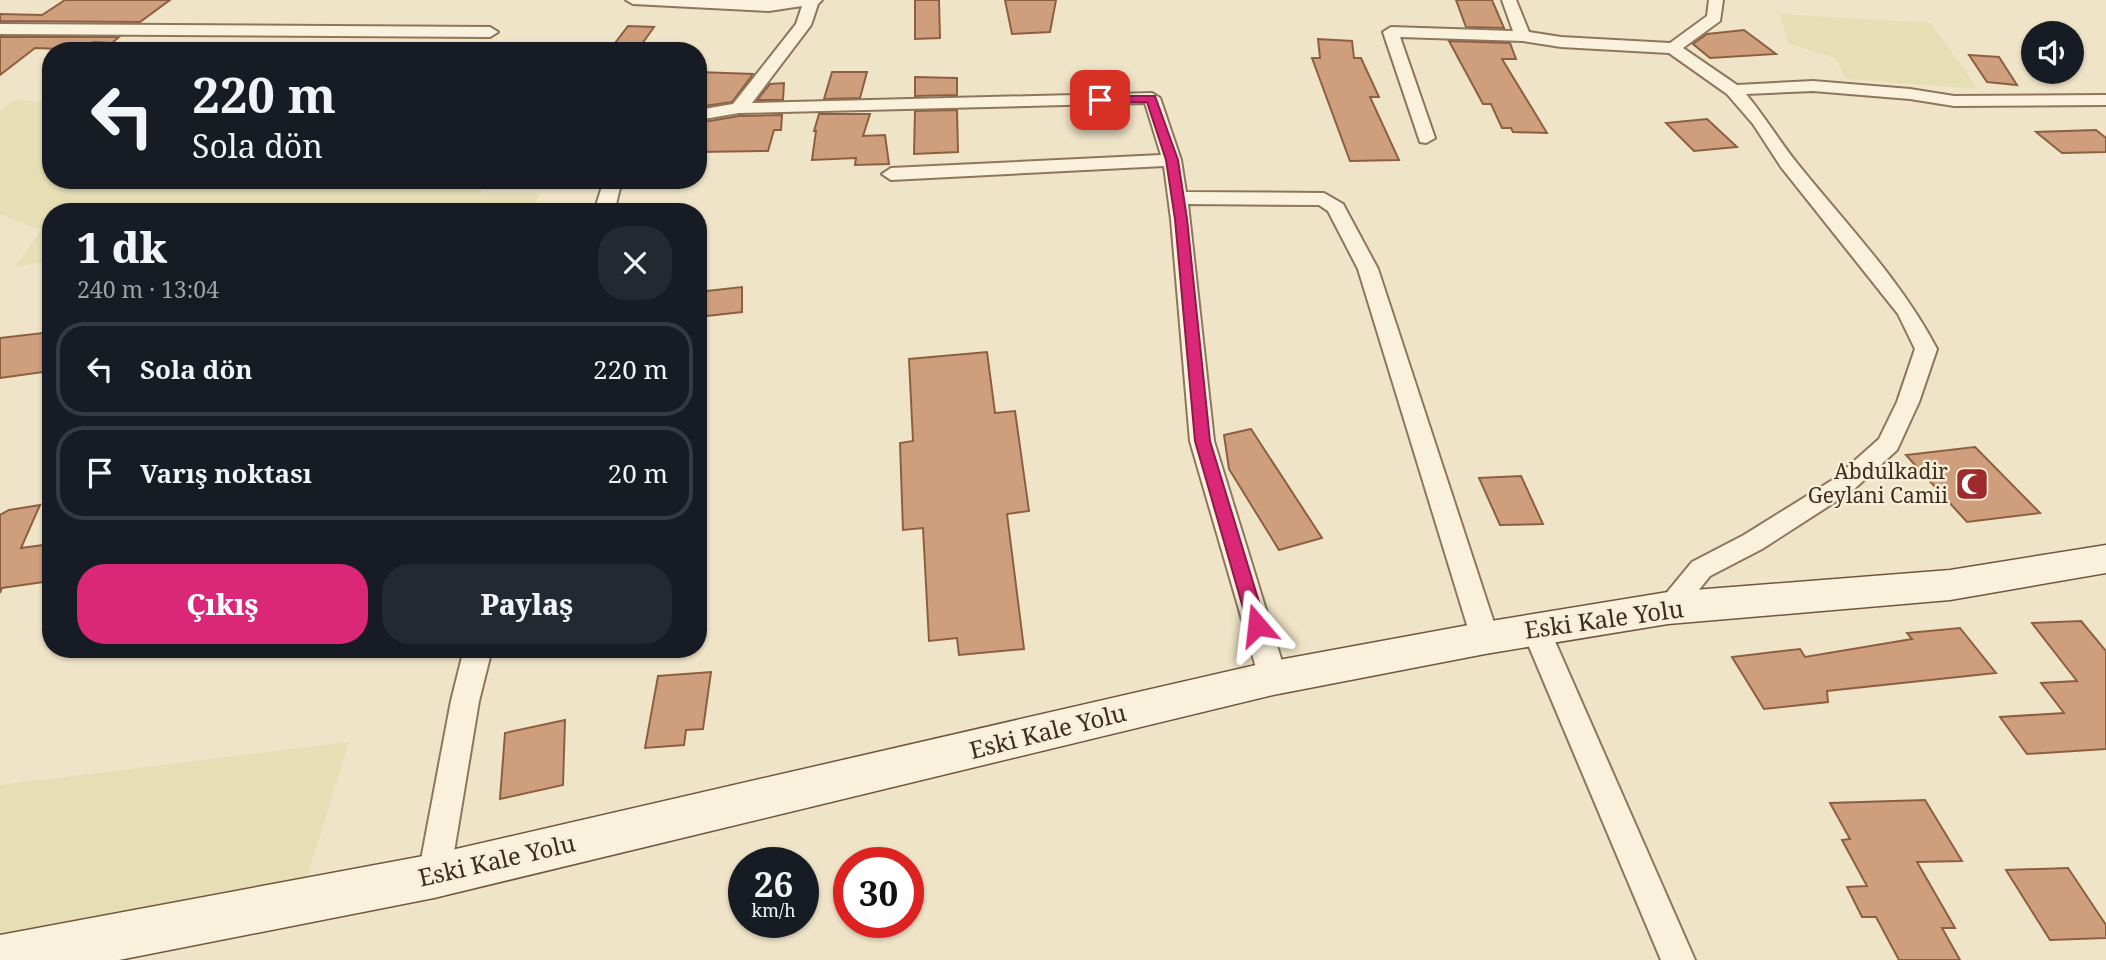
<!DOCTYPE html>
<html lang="tr">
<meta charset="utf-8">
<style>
:root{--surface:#171b24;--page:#242831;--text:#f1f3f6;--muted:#9ea1a6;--line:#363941;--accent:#db2777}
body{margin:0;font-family:"Noto Serif",serif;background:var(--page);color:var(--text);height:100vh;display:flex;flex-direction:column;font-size:26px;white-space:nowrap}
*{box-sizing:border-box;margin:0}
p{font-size:23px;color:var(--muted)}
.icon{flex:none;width:38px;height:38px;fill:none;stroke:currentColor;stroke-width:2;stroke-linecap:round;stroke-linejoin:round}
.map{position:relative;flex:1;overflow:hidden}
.sheet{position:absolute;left:42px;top:203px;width:665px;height:455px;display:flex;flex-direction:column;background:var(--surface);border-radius:28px;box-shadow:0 2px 5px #0004}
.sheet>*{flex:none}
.guide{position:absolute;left:42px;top:42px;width:665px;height:147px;border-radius:28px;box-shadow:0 2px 5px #0004;background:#171b24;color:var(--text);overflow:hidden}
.tools{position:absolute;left:2021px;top:21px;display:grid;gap:14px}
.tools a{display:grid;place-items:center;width:63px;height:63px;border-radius:50%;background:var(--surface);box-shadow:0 2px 5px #0004;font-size:35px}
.speed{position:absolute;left:728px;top:847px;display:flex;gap:14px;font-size:35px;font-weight:700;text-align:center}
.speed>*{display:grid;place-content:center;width:91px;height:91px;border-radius:50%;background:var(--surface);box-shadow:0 2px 5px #0004;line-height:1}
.speed small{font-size:18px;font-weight:400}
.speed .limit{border:10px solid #d22;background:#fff;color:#111}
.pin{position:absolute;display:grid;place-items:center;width:60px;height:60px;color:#fff;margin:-30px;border-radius:14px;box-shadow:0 4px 10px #0006}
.me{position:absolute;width:77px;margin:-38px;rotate:343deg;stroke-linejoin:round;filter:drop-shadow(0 0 5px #0008)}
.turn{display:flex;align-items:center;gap:24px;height:147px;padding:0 35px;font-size:32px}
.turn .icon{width:91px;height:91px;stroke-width:2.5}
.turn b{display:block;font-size:49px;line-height:60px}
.round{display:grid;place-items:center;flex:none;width:74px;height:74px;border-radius:28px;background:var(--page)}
.head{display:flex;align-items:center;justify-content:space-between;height:119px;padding:0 35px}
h1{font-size:42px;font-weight:800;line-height:52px}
.action{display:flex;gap:14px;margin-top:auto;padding:14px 35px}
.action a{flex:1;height:80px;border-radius:28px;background:var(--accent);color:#fff;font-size:28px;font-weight:800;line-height:80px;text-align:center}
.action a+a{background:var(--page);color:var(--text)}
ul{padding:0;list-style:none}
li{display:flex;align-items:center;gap:21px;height:94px;margin:0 14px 10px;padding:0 21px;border:4px solid var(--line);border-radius:28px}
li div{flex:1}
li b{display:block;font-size:26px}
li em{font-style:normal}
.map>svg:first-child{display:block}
</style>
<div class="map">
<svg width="2106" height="960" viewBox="0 0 2106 960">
<rect width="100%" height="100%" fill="#f0e4c8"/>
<g fill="#e6deb5">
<polygon points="1779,14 1931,23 1978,89 1847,79 1835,58 1789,44"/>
<polygon points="15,100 51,102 51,180 488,180 480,193 540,193 531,212 51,212 51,262 15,266 41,230 0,214 0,111"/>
<polygon points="349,742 306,881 0,935 0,785"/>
</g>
<g fill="#cf9f7d" stroke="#8d5f41" stroke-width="2">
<polygon points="65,0 170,0 140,22 0,21 0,14 42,15"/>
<polygon points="915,0 939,0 940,38 915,39"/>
<polygon points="1005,0 1056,0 1050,32 1012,34"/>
<polygon points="1456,0 1492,0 1504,28 1466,27"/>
<polygon points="628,26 654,27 637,51 609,51"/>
<polygon points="1744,30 1776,54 1710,58 1693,44 1707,34"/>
<polygon points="0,37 119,37 112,43 93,42 82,50 35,48 0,75"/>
<polygon points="1318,39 1352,41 1354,58 1361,58 1379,97 1370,97 1399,160 1350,161 1312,58 1320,58"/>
<polygon points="1449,41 1510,43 1516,59 1502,59 1547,133 1513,132 1511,128 1502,128 1491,104 1483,104"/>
<polygon points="1969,55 1999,57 2017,85 1987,82"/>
<polygon points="698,72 753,74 732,102 698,107"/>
<polygon points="832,72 867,72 860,98 824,99"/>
<polygon points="915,77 957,78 957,95 915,96"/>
<polygon points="784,83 783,100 757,100 770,84"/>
<polygon points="957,110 958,152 914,154 915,111"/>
<polygon points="819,114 870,114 863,136 885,135 889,164 855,165 856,158 812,160 816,131 814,131"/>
<polygon points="782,115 781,130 774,130 768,151 698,152 698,123 739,116"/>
<polygon points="1707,119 1737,147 1694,151 1666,123"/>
<polygon points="2096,130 2106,138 2106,152 2062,153 2036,132"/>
<polygon points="742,287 742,312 698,317 698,292"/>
<polygon points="51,332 51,371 0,378 0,338"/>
<polygon points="987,352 995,413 1015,411 1029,511 1007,514 1024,649 959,655 957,638 929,641 923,528 903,530 900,443 913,441 909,359"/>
<polygon points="1251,429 1322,538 1279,550 1229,469 1224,435"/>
<polygon points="1975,447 2040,513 1967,522 1906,455"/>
<polygon points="1521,476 1543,524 1500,525 1479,478"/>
<polygon points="40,505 21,548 51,544 51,581 2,588 0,593 0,515 9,510"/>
<polygon points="2081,621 2106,651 2106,749 2027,754 2000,717 2064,713 2041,683 2077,681 2032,623"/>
<polygon points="1960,628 1996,673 1827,691 1828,702 1764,709 1732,657 1800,649 1805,657 1912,639 1907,633"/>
<polygon points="711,672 703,729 686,730 684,745 645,748 658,676"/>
<polygon points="565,720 563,785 500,799 505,733"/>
<polygon points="1925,800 1962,861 1917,862 1955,928 1942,928 1960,960 1899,960 1876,917 1862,917 1847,887 1867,886 1842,840 1850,839 1830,803"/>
<polygon points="2068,868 2106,925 2106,938 2050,940 2006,870"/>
</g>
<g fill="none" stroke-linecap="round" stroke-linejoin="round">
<defs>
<g id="street">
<polygon points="626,0 822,0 818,4 811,25 752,103 1152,93 1160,98 1181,160 1186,192 1324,193 1343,204 1378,269 1499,638 1495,646 1485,649 1475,646 1471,638 1358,269 1328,211 1319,205 1188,204 1214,441 1287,678 1283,687 1273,690 1263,687 1259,678 1190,441 1171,219 1164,166 891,180 882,174 891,168 1161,155 1145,103 739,113 698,120 698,110 733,104 796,24 802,6 769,11 633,4"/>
<path d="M1502,0H1516L1529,32L1561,37L1670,43L1707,16L1709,0H1723L1720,21L1683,48L1737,85L1813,81L1910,89L1954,96L2106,95V105L1954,106L1910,99L1813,91L1746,94C1766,118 1781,144 1801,168C1848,226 1902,282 1937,349L1919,402L1897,450L1852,491L1762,549L1710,576L1678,616L1668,619L1658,616L1654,608L1692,562L1744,535L1834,479L1879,439L1897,402L1915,349L1898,314L1781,167L1753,124L1727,94L1669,53L1561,47L1523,41L1400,37L1435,138L1426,143L1420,142L1383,32L1391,27L1513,31Z"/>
<polygon points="0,24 490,27 498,32 490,37 0,34"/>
<polygon points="604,180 622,180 614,212 594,212"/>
<polygon points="1536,619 1546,622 1550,630 1695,960 1661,960 1522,630 1526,622"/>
<polygon points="464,649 492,649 479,701 450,876 445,887 434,892 423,887 418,876 451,701"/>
</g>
<polygon id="secondary" points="2106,545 2106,573 1950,600 1668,624 1485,654 1273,695 434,898 119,960 0,960 0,935 434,854 1273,661 1485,622 1668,592 1950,570"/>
</defs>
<use href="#street" stroke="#8d765c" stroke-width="4"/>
<use href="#secondary" stroke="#6f573f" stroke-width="3"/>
<use href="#street" fill="#faf1dc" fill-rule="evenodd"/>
<use href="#secondary" fill="#faf1dc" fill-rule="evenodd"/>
</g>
<polygon fill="#db2777" stroke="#8e194d" stroke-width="2" points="1155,96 1178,160 1187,219 1210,441 1266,625 1264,630 1257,632 1251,630 1248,625 1195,441 1175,219 1166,160 1147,102 1100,103 1094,100 1100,96"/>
<defs>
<symbol id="mosque-square" viewBox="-11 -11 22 22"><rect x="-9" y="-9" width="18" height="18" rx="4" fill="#9e2a2b" stroke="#f7eed8"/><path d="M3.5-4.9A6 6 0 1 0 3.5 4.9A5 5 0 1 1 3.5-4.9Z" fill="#fff"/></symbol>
</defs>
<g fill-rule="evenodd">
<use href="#mosque-square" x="1953" y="465" width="38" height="38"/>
</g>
<g text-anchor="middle" stroke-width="5" stroke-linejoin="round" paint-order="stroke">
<g font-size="21" fill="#3d2e20" stroke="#f7eed8" text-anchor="end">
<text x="1948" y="479">Abdulkadir<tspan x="1948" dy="24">Geylani Camii</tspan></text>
</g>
<g font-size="24" fill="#3d2e20" stroke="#f7eed8">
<text transform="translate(1604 620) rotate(-8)" y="8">Eski Kale Yolu</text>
<text transform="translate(1048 732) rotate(-14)" y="8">Eski Kale Yolu</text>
<text transform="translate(497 861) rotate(-13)" y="8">Eski Kale Yolu</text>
</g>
</g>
</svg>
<div class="tools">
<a><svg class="icon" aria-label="sound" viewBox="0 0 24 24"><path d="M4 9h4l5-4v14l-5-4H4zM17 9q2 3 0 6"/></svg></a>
</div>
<div class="speed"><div>26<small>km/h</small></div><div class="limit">30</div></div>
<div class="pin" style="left:1100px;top:100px;background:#d93025"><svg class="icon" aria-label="arrive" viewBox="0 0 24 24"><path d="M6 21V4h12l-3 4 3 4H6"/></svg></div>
<svg class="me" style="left:1257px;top:625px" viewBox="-20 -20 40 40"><path d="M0-17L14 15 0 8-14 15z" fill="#db2777" stroke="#fff" stroke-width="4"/></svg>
<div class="guide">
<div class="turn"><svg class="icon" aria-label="left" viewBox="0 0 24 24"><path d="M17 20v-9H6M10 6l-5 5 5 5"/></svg><div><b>220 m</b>Sola dön</div></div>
</div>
<section class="sheet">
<div class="head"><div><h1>1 dk</h1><p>240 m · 13:04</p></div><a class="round"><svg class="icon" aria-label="close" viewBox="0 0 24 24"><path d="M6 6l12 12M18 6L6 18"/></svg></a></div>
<ul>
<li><svg class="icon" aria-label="left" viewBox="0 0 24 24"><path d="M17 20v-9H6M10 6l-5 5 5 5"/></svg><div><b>Sola dön</b></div><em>220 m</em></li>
<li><svg class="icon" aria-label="arrive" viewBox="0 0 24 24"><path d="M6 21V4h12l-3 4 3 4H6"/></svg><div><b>Varış noktası</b></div><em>20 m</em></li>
</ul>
<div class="action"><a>Çıkış</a><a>Paylaş</a></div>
</section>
</div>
